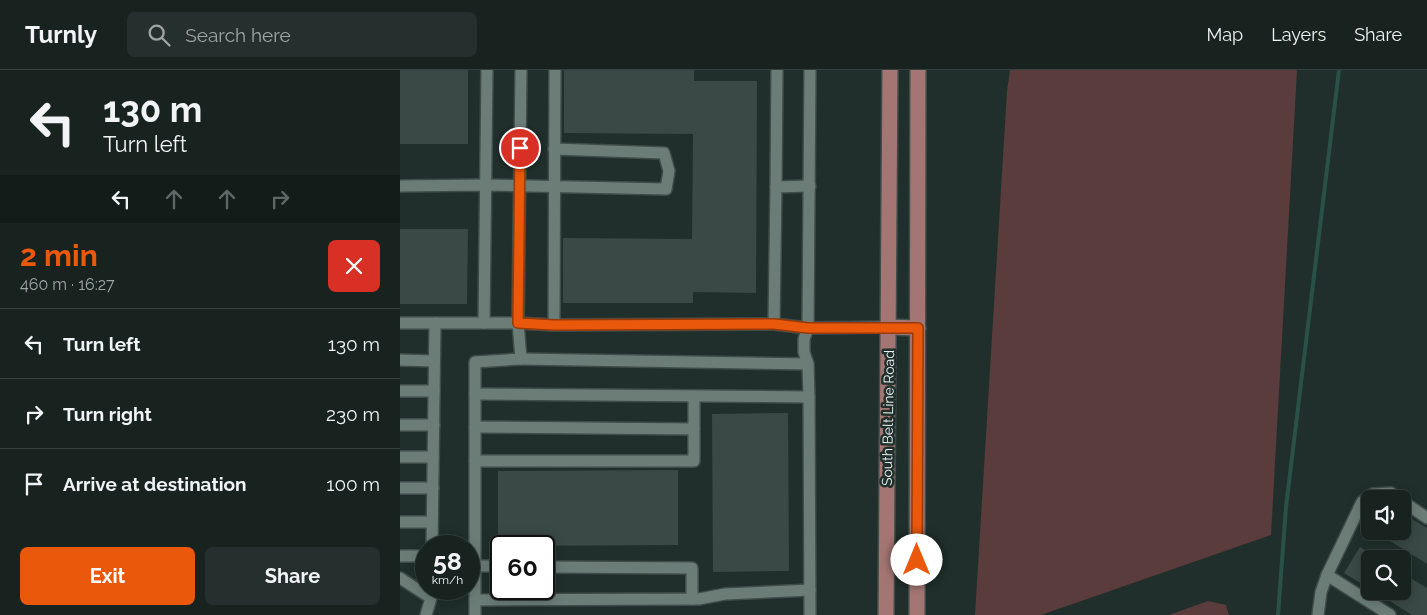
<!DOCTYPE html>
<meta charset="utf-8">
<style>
:root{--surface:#182320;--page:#252f2d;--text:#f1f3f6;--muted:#9fa4a5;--line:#36403e;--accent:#ea580c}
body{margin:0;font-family:Raleway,sans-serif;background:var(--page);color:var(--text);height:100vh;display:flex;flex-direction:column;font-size:19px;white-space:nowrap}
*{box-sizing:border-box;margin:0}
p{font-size:16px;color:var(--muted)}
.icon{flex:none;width:28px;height:28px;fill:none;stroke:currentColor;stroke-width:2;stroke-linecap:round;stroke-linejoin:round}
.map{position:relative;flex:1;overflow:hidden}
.side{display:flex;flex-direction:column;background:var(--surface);width:400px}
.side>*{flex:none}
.hud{background:#182320;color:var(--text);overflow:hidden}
.tools{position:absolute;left:961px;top:420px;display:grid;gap:10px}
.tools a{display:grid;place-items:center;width:50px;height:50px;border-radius:8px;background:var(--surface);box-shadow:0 2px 12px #0003,0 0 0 1px var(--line);font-size:25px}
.speed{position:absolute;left:15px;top:465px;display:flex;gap:10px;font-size:25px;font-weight:700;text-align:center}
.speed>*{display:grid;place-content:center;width:65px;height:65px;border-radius:50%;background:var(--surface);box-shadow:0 2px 12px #0003,0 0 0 1px var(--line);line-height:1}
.speed small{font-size:12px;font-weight:400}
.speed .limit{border:2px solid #111;border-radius:8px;background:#fff;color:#111}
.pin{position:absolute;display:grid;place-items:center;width:42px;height:42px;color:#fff;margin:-21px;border:2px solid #fff;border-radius:50%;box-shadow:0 1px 5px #0007}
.me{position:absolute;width:55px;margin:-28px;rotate:0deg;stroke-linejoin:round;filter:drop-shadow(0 0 4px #0008)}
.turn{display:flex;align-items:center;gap:18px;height:105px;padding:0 20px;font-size:22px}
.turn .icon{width:65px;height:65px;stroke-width:2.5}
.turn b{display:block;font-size:35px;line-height:42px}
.lanes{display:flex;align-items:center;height:48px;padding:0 20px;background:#0003;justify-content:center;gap:25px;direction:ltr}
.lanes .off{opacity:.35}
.round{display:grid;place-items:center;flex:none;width:52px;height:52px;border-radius:8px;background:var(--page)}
.overview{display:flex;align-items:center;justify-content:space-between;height:85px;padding:0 20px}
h1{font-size:30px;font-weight:700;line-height:38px;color:var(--accent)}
.primary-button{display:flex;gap:10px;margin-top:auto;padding:10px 20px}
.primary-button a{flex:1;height:58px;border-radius:8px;background:var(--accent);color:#fff;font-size:20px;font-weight:700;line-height:58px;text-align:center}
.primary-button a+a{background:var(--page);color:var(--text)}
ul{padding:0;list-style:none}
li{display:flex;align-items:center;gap:15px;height:70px;padding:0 20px;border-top:1px solid var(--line)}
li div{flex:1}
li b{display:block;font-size:19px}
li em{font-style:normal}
header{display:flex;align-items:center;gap:30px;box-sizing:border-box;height:70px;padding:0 25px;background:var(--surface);border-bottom:1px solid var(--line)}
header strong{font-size:24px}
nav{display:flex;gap:28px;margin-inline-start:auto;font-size:18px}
.search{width:350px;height:45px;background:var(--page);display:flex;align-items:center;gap:12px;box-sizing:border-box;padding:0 18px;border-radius:8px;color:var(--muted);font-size:19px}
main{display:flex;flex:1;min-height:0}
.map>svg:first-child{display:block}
</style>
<header>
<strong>Turnly</strong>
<div class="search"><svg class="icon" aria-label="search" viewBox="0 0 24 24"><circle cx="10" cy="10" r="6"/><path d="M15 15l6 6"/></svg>Search here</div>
<nav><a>Map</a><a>Layers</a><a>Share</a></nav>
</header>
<main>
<section class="side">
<div class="hud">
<div class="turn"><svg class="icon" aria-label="left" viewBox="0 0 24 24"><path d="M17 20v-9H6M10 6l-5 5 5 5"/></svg><div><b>130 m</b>Turn left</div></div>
<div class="lanes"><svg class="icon" aria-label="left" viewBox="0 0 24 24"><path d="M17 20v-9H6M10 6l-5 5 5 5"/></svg><svg class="icon off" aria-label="ahead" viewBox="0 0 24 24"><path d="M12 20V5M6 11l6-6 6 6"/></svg><svg class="icon off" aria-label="ahead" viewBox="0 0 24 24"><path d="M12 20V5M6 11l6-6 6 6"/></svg><svg class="icon off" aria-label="right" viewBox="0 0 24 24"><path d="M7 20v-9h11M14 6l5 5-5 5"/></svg></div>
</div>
<div class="overview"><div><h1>2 min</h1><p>460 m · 16:27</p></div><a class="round" style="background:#d93025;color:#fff"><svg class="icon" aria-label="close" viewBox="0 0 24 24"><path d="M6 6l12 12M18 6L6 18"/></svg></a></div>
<ul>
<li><svg class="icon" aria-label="left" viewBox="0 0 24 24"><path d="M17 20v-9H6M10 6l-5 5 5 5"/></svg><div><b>Turn left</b></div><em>130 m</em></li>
<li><svg class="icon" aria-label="right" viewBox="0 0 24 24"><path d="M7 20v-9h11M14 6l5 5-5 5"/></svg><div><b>Turn right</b></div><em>230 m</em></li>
<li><svg class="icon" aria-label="arrive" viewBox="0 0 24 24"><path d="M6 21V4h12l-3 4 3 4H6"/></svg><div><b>Arrive at destination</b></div><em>100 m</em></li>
</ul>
<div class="primary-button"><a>Exit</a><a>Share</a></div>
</section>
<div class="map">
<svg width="1027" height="545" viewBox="0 0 1027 545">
<rect width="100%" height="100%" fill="#202f2b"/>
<g fill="#593c3b">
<polygon points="610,0 897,0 871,465 641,545 575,545 607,21"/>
<polygon points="808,531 826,535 829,545 769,545"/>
</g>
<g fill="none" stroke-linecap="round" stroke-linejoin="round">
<polyline stroke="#2a5148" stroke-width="4" points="878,545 886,437 939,0"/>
</g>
<g fill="#3a4945">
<rect x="0" y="0" width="68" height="74"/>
<polygon points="164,0 294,0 294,11 357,11 356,223 293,222 293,233 163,233 163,168 292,169 293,64 164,63"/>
<polygon points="0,159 68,159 67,234 0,234"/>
<polygon points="388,343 389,501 313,502 312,344"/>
<polygon points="278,400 278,475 98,476 98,401"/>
<polygon points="1002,443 1027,458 1027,494 974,461 1002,461"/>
<polygon points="960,477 970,483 970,519 944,503"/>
<polygon points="1002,503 1027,518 1027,545 1012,545 974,521 1002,521"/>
</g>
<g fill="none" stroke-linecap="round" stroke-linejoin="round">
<defs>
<g id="minor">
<polyline points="0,116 86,115 266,119 269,101 264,83 154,79"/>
<polyline points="376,117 377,0"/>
<polyline points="0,253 118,253 154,255 374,254 408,258 489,257"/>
<polyline points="84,253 87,0"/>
<polyline points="374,254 376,117 410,116"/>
<polyline points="154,255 155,0"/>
<polyline points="121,289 408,294"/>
<polyline points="0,290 34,291"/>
<polyline points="0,321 34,321"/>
<polyline points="75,324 409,327"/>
<polyline points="0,355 34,355"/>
<polyline points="75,357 294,359"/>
<polyline points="0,387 33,387"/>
<polyline points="75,391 294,391 294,326"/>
<polyline points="0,418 33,418"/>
<polyline points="1002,431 1027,448"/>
<polyline points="0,452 32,452"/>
<polyline points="32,476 35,253"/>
<polyline points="0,486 26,486"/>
<polyline points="75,496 101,496"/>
<polyline points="144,497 292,498 292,529"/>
<polyline points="927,505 990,545"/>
<polyline points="0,508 31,528 26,545"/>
<polyline points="75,530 299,529 325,524 410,520"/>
<polyline points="75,545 75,292 121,289 118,253 121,0"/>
<polyline points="410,545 409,327 408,294 404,282 404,269 408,258 410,0"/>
<polyline points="918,545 921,522 927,505 962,432 973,424 991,423 999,429"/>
</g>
<g id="major">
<polyline points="489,257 518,258"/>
<polyline points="486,545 490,0"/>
<polyline points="517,545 518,0"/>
</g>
</defs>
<use href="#minor" stroke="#3f4c49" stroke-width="14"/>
<use href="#major" stroke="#3f4c49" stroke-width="18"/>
<use href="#minor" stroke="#6c7d78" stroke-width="11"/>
<use href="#major" stroke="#a37673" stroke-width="15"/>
</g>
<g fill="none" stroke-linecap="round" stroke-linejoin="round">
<defs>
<polyline id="route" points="120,78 118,253 154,255 374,254 408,258 518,258 517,490"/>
</defs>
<use href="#route" stroke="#983908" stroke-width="12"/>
<use href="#route" stroke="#ea580c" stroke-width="9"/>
</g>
<g text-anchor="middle" stroke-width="5" stroke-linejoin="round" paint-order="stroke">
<g font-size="14" fill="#e9f2f0" stroke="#202f2b">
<text transform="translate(488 348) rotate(-89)" y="5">South Belt Line Road</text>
</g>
</g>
</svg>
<div class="tools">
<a><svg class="icon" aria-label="sound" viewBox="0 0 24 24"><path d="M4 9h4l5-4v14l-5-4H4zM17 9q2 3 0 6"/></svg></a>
<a><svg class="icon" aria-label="search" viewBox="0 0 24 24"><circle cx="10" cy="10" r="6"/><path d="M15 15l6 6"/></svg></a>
</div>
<div class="speed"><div>58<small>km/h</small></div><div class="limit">60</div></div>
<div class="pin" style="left:120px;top:78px;background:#d93025"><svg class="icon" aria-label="arrive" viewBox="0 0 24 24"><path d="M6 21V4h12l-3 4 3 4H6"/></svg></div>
<svg class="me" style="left:517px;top:490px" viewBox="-20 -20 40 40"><circle r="19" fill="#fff"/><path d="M0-13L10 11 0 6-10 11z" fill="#ea580c"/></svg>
</div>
</main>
